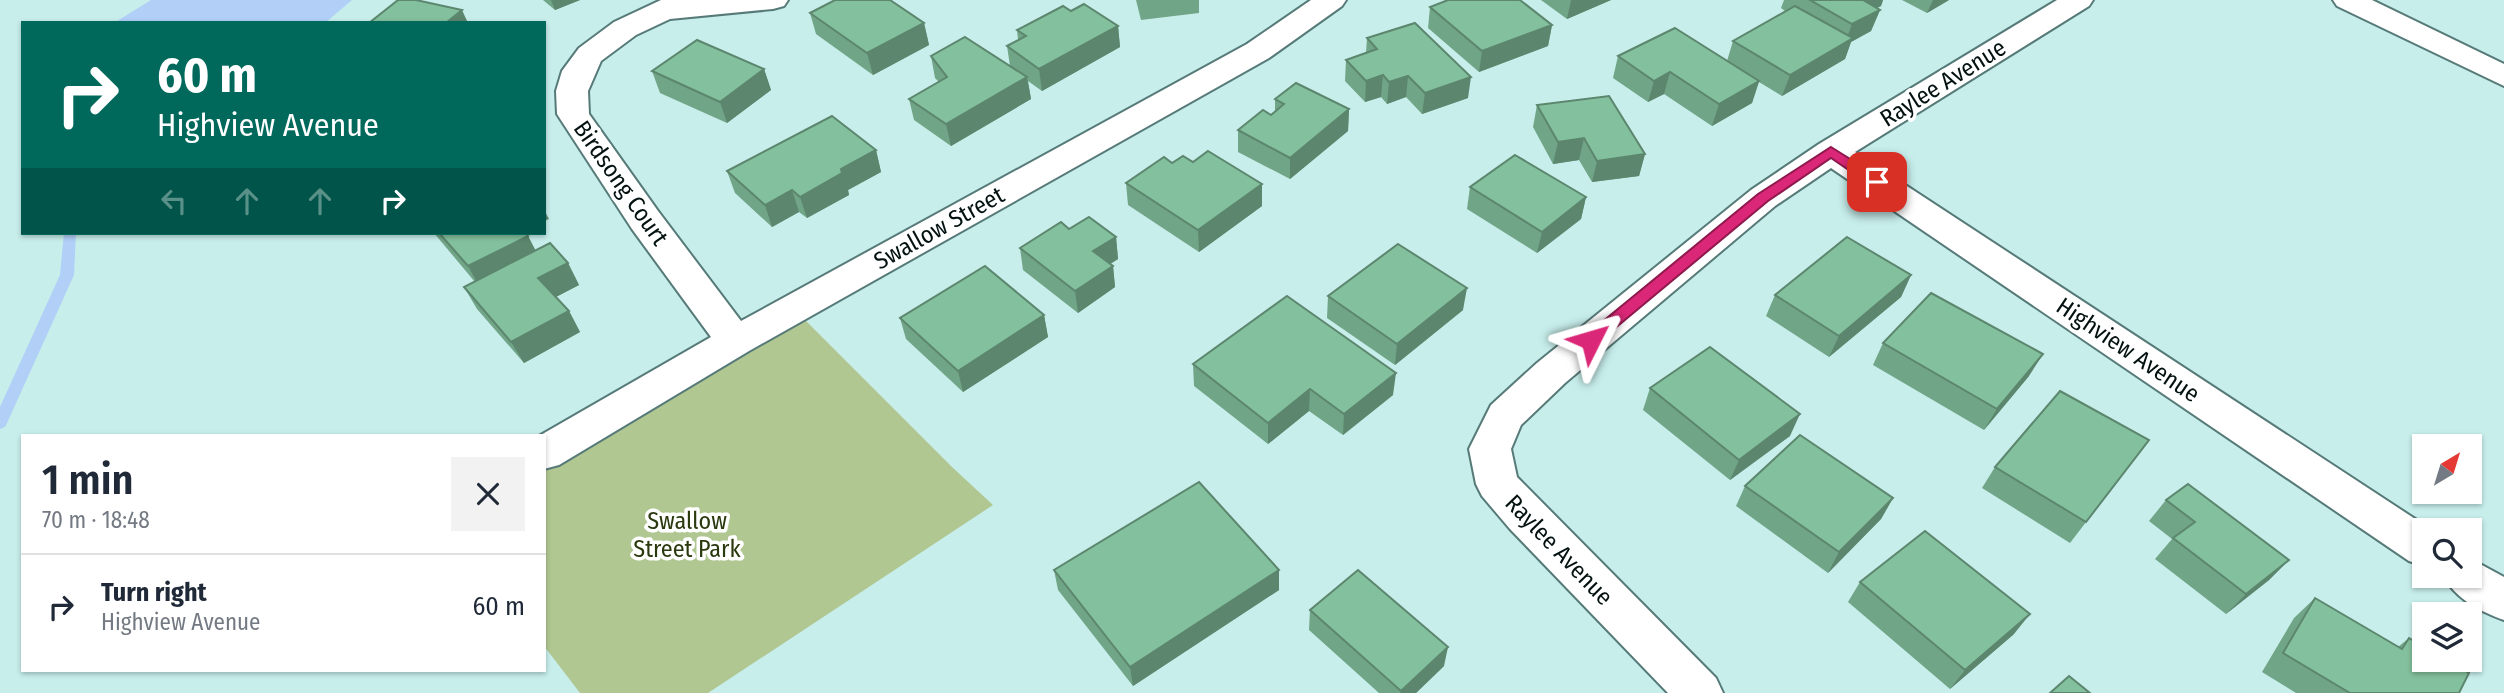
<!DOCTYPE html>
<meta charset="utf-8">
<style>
:root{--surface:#fff;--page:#f2f2f3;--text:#1f2937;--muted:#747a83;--line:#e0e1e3}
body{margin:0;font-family:"Fira Sans Condensed",sans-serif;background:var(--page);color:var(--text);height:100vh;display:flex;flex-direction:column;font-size:26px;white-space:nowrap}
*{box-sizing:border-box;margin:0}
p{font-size:23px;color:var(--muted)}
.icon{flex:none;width:38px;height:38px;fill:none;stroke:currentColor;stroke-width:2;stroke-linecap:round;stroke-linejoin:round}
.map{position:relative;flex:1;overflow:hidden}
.drawer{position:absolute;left:21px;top:434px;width:525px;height:238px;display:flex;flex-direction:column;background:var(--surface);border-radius:0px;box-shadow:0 2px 5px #0004}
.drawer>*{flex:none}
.banner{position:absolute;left:21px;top:21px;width:525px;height:214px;border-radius:0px;box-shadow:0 2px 5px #0004;background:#00695c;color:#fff;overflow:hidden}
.needle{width:46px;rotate:38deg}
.buttons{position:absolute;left:2412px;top:434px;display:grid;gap:14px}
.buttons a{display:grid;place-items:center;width:70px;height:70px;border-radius:0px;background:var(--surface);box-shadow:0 2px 5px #0004;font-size:35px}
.pin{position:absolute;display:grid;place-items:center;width:60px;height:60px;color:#fff;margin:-30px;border-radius:14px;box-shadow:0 4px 10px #0006}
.me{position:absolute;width:77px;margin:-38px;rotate:50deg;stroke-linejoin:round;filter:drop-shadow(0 0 5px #0008)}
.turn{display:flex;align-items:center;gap:24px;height:147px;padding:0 21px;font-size:32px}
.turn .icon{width:91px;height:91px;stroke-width:2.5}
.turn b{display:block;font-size:49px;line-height:60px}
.lanes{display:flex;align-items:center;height:66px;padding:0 21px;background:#0003;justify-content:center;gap:35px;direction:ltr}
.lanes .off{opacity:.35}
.round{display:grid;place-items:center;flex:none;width:74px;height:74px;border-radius:0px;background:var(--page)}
.summary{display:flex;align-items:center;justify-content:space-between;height:119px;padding:0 21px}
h1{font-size:42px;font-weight:600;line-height:52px}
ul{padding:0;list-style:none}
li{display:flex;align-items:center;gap:21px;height:105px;padding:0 21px;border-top:2px solid var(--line)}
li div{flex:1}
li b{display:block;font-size:26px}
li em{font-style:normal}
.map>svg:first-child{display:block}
</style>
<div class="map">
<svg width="2504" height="693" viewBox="0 0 2504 693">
<rect width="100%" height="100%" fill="#c7eeeb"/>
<polygon fill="#b1c791" points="794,309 952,467 993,505 708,693 580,693 544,646 544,453"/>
<polygon fill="#b1cff7" points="151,0 352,0 325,23 114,23"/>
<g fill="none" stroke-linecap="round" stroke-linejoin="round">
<polygon fill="#b1cff7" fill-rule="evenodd" points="64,233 76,233 74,275 7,423 5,427 0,429 0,407 60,275"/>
<defs>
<g id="street">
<polygon points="661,0 788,0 784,6 773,9 670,19 636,35 601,61 588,91 589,114 658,211 741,321 1247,44 1311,0 1346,0 1342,6 1269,58 749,351 559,465 544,469 544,436 539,436 711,337 632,229 557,114 556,91 562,71 579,48 614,22"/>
<polygon points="2057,0 2093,0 2089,6 1855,152 2432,530 2424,530 2424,566 2409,561 1831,168 1775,206 1565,383 1521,425 1511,449 1517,477 1716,678 1723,693 1668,693 1510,529 1482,496 1476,484 1469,449 1491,405 1537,363 1751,190 1819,144"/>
<polygon points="2333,0 2372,0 2504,64 2504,86 2337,6"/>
<path d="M2469,558L2504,577V620C2481,612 2454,598 2444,576H2469Z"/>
</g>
</defs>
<use href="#street" stroke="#567a78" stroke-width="4"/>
<use href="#street" fill="#fff" fill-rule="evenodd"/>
</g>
<g fill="#71a587">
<polygon points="543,0 580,0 555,10"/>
<polygon points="1136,0 1199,0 1199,13 1141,20"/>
<polygon points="1541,0 1611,0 1567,19"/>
<polygon points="1784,0 1883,0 1881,6 1877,8 1880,10 1871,31 1851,42 1845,59 1782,96 1759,82 1752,103 1712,126 1664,94 1648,102 1613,78 1618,56 1727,61 1733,41 1785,11 1781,8"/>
<polygon points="1902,0 1949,0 1927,13"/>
<polygon points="1430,7 1552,25 1548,46 1479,72 1428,28"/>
<polygon points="1071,11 1118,26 1120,47 1042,91 1028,81 1031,99 951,146 914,120 909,99 939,82 935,78 931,56 1010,66 1007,46 1018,40 1017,30"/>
<polygon points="810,13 924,23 929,45 873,75 816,34"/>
<polygon points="1367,38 1468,98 1422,114 1406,97 1387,104 1381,97 1365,102 1345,81 1346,60 1366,53"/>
<polygon points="764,69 771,90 727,123 660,93 652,71"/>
<polygon points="1275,99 1349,109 1348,131 1290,179 1238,152 1238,130 1271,115 1275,112"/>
<polygon points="1537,105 1645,154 1639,176 1592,182 1579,160 1553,164 1533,127"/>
<polygon points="876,150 881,172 848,190 849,195 807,218 799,212 772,227 735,193 727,171"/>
<polygon points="1172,163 1262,206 1199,252 1128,205 1126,183"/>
<polygon points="1470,187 1586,197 1581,219 1537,253 1467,209"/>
<polygon points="1069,229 1116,237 1118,259 1110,264 1113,266 1115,287 1078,313 1023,270 1020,248"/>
<polygon points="434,233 525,233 528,236 536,251 568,263 579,285 556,297 569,311 580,332 524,363 477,309 464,287 475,282"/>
<polygon points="1911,275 1901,297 1829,357 1766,316 1775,295"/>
<polygon points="1328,296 1463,310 1395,365 1327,318"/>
<polygon points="1044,315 1048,337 963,392 906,339 900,318"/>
<polygon points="1883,343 2029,376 1984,430 1873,365"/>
<polygon points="1193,364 1393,395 1343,435 1309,411 1268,444 1194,386"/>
<polygon points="1650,388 1790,436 1730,480 1643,410"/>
<polygon points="2149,440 2070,543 1982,488 1995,467"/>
<polygon points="1745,486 1893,498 1881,519 1828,573 1736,506"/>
<polygon points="2166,500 2289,560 2269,580 2226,614 2155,559 2172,539 2149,521"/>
<polygon points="1054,570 1279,570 1279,590 1133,686 1058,590"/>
<polygon points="1860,582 2014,634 1950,689 1848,602"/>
<polygon points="2315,598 2398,647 2409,638 2459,693 2296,693 2262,672 2294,618"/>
<polygon points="1310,610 1444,666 1416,693 1379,693 1309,630"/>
</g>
<g fill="#5c866e">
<polygon points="551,0 580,0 555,10"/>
<polygon points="1571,0 1611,0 1567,19"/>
<polygon points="1861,0 1883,0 1881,6 1853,20"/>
<polygon points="1933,0 1949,0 1927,13"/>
<polygon points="462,10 468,23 446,23"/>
<polygon points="1880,10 1871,31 1851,42 1845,59 1782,96 1790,75 1845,43 1852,24"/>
<polygon points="924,23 929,45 873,75 867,53"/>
<polygon points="1552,25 1548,46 1479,72 1482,51"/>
<polygon points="1118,26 1120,47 1042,91 1039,69"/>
<polygon points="764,69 771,90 727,123 720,102"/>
<polygon points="1670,72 1664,94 1648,102 1654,81"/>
<polygon points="1383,75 1381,97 1365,102 1366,81"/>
<polygon points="1408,76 1406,97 1387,104 1389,82"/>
<polygon points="1027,77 1031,99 951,146 946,124"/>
<polygon points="1471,77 1468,98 1422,114 1425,93"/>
<polygon points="1759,81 1752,103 1712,126 1719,104"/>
<polygon points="1349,109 1348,131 1290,179 1290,158"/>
<polygon points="1584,138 1579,160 1553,164 1558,142"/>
<polygon points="876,150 881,172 848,190 849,195 807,218 800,197 841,169"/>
<polygon points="1645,154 1639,176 1592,182 1597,161"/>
<polygon points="1262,184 1262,206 1199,252 1198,230"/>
<polygon points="792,190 799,212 772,227 765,205"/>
<polygon points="1586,197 1581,219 1537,253 1542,232"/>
<polygon points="544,210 549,219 544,221"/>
<polygon points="528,236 539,258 480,288 468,266"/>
<polygon points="1116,237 1118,259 1096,273 1093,251"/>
<polygon points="568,263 579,285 550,300 538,278"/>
<polygon points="1113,266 1115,287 1078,313 1075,291"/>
<polygon points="1911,275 1901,297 1829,357 1839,336"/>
<polygon points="1467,288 1463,310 1395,365 1397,344"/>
<polygon points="569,311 580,332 524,363 511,342"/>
<polygon points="1044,315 1048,337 963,392 958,371"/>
<polygon points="2043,354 2029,376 1984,430 1997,409"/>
<polygon points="1396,373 1393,395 1343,435 1344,414"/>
<polygon points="1310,389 1309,411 1268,444 1268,423"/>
<polygon points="1800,414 1790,436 1730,480 1739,460"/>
<polygon points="1893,498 1881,519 1828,573 1839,552"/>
<polygon points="2289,560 2269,580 2226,614 2246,594"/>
<polygon points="1279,570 1279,590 1133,686 1130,667"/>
<polygon points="2030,614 2014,634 1950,689 1965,670"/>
<polygon points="1448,647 1444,666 1416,693 1400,693 1401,691"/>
</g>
<g fill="#83c09d" stroke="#5c866e" stroke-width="2">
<polygon points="398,0 416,0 462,10 446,23 369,23"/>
<polygon points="835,0 890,0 924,23 867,53 810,13"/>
<polygon points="1448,0 1520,0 1552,25 1482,51 1430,7"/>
<polygon points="1810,0 1863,0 1880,10 1852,24"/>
<polygon points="1084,4 1118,26 1039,69 1007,46 1026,36 1017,30 1063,6 1071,11"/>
<polygon points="1795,6 1853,38 1790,75 1733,41"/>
<polygon points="1415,23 1471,77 1425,93 1408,76 1389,82 1383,75 1366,81 1346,60 1377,49 1367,38"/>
<polygon points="1675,28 1759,81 1719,104 1670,72 1654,81 1618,56"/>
<polygon points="965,37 1027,77 946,124 909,99 947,77 931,56"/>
<polygon points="697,40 764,69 720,102 652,71"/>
<polygon points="1296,83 1349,109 1290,158 1238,130 1263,110 1271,115 1284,104 1275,99"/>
<polygon points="1609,96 1645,154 1597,161 1584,138 1558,142 1537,105"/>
<polygon points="832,116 876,150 841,169 842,173 800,197 792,190 765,205 727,171"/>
<polygon points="1208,151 1262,184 1198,230 1126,183 1164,157 1172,163 1183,156 1193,162"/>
<polygon points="1515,155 1586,197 1542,232 1470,187"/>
<polygon points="1089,217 1116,237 1093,251 1113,266 1075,291 1020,248 1061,222 1069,229"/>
<polygon points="439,233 525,233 528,236 468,266"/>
<polygon points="1847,237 1911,275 1839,336 1775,295"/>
<polygon points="550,243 568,263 538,278 569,311 511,342 464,287"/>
<polygon points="1398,244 1467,288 1397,344 1328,296"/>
<polygon points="985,266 1044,315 958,371 900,318"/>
<polygon points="1931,293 2043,354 1997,409 1883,343"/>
<polygon points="1287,296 1396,373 1344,414 1310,389 1268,423 1193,364"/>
<polygon points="1710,347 1800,414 1739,460 1650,388"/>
<polygon points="2060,391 2149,440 2086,522 1995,467"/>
<polygon points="1800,435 1893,498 1839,552 1745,486"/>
<polygon points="1199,482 1279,570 1130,667 1054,570"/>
<polygon points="2188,484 2289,560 2246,594 2173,538 2195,522 2166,500"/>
<polygon points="1925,531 2030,614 1965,670 1860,582"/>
<polygon points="1358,570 1448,647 1401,691 1310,610"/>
<polygon points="2315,598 2402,649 2409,638 2424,647 2424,660 2447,660 2469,673 2459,693 2350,693 2283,653"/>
<polygon points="2069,676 2090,693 2050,693"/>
</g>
<polygon fill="#db2777" stroke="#8e194d" stroke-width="2" points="1831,147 1882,179 1882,186 1872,186 1831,158 1768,201 1596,344 1585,344 1585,336 1758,194"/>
<g text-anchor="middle" stroke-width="7" stroke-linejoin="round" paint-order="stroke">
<g font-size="24" fill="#041111" stroke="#fff">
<text transform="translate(1943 83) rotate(-32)" y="8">Raylee Avenue</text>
<text transform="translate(621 183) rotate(55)" y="8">Birdsong Court</text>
<text transform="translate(939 228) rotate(-29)" y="8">Swallow Street</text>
<text transform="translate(2128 350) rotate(34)" y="8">Highview Avenue</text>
<text transform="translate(1559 550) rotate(46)" y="8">Raylee Avenue</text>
</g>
<g font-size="24" fill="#2a390e" stroke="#fff">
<text x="687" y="529">Swallow<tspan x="687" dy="28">Street Park</tspan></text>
</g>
</g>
</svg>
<div class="buttons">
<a><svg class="needle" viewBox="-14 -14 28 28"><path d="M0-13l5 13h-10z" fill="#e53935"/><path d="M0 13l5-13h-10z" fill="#747a83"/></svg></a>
<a><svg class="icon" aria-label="search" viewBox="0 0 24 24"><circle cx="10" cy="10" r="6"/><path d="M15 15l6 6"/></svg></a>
<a><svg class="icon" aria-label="layers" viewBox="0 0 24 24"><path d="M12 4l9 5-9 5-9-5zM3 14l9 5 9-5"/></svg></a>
</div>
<div class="pin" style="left:1877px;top:182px;background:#d93025"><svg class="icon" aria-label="arrive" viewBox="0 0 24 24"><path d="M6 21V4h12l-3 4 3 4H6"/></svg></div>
<svg class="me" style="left:1591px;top:340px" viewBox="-20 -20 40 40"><path d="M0-17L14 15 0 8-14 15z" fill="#db2777" stroke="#fff" stroke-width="4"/></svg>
<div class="banner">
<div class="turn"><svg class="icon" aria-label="right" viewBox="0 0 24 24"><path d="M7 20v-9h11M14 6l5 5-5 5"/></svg><div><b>60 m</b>Highview Avenue</div></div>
<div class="lanes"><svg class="icon off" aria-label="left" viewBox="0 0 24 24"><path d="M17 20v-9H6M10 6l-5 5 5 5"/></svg><svg class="icon off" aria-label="ahead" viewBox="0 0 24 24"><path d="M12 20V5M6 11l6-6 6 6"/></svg><svg class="icon off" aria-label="ahead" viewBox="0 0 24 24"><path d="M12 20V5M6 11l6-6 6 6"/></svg><svg class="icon" aria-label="right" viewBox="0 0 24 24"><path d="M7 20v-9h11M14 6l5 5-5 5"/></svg></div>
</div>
<section class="drawer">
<div class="summary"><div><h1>1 min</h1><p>70 m · 18:48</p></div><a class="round"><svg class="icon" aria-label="close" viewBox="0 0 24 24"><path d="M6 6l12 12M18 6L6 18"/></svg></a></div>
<ul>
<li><svg class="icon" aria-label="right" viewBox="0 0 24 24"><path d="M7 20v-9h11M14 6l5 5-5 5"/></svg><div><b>Turn right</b><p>Highview Avenue</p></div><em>60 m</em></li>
</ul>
</section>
</div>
